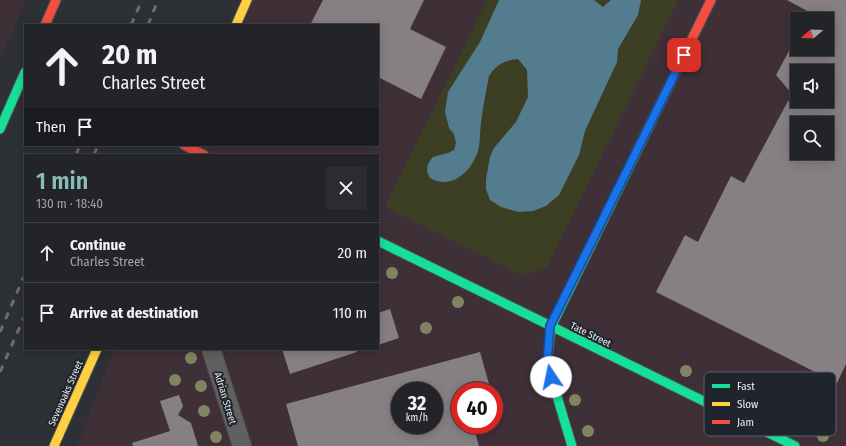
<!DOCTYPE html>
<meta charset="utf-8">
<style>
:root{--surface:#222427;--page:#2a2c2f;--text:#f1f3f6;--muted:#a2a4a7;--line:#3f4144;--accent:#8bbbb9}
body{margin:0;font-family:"Fira Sans Condensed",sans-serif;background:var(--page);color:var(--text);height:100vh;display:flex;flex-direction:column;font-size:15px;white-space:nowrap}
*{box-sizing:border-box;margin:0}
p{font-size:13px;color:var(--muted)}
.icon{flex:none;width:22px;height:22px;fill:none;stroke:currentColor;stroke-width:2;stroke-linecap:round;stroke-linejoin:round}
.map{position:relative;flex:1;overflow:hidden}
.sheet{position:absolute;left:24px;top:154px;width:355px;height:196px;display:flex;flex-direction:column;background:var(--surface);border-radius:0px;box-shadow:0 2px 10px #0003,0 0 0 1px var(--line)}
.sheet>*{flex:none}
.banner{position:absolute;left:24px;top:24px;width:355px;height:122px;border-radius:0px;box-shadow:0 2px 10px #0003,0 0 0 1px var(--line);background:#222427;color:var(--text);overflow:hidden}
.needle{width:26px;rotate:251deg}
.buttons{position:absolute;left:790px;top:12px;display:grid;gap:8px}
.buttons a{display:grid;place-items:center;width:44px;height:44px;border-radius:0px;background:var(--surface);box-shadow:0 2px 10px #0003,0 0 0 1px var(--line);font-size:20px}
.speed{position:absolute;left:391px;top:382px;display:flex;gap:8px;font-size:20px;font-weight:700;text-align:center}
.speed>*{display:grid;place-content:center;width:52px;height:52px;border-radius:50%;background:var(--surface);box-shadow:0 2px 10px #0003,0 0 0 1px var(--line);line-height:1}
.speed small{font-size:10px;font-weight:400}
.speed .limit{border:6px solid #d22;background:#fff;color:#111}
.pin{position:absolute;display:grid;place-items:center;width:34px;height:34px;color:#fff;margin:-17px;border-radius:8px;box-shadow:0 2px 6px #0006}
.me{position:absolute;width:44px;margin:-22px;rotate:349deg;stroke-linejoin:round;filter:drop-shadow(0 0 3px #0008)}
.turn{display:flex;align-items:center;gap:14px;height:84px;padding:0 12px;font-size:18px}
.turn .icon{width:52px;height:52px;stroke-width:2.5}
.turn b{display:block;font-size:28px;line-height:34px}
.then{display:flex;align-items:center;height:38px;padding:0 12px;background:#0003;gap:8px;font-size:15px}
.round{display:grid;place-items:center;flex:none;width:42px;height:42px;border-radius:0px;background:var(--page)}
.headline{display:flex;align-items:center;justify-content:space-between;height:68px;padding:0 12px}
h1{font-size:24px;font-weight:600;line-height:30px;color:var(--accent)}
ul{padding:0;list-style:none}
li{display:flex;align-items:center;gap:12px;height:60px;padding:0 12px;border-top:1px solid var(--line)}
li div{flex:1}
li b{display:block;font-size:15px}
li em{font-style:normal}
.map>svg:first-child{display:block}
</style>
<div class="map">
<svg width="846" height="446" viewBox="0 0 846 446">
<rect width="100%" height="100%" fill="#2d3034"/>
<g fill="#3f3038" fill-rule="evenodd">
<polygon points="0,0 26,0 0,59"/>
<path d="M246,0H846V446H77L114,349H378V155H187L191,145H378V25H236ZM797,19H827V49H797ZM797,71H827V101H797ZM797,123H827V153H797ZM400,391H434V425H400ZM460,391H494V425H460Z"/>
</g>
<polygon fill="#3d3f25" points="487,0 678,0 547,267 524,276 385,207"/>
<path fill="#537c8e" d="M499,0H594L603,7L611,0H641L638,15L618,49L617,62L585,131L579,155L559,195L546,206L533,211L518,212L501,207L490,200L486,189V179L490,157L494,148L516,122L528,97L527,70L518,59C505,60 496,65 489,76C486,91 483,107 481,122C480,130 480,139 479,147C474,169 453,191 430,178C425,169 427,164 433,157L448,153L454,150L456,143L454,134L449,128L445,112L448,92L480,42Z"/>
<g fill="#867f83" fill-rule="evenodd">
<polygon points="323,0 424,0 410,29 446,47 421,99 378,77 378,25 310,25"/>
<path d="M787,0H846V364L837,383L656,292L685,235L698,242L731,176L744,183L788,101H827V71H797V100L776,75L797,36V49H827V19H822ZM797,123H827V153H797Z"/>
<polygon points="390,309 399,338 378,345 378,313"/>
<polygon points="282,349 356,349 357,352 290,374"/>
<path d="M480,352L491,391H460V425H473L479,446H298L286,404ZM400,391H434V425H400Z"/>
<polygon points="179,395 183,406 178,415 191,423 198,446 133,446 132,443 170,431 160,401"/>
</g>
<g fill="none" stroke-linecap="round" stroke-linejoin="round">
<defs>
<polyline id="street" points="211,349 242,446"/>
<g id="fast">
<polyline points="0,129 25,72"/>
<polyline points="378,241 795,446"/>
<polyline points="572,446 547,363 551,327 663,98"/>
</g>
<g id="slow">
<polyline points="236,25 247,0"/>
<polyline points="54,446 97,349"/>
</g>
<g id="jam">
<polyline points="45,25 56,0"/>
<polyline points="663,98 711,0"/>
<polyline points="184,145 204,155"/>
</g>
</defs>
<use href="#street" stroke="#4c4e51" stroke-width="20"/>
<use href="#fast" stroke="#4c4e51" stroke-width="11"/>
<use href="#slow" stroke="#4c4e51" stroke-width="11"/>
<use href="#jam" stroke="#4c4e51" stroke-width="11"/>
<use href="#street" stroke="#60605e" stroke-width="18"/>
<use href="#fast" stroke="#16e098" stroke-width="9"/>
<use href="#slow" stroke="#ffcf43" stroke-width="9"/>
<use href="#jam" stroke="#f24e42" stroke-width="9"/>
<g stroke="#6d6d6f" stroke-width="3" stroke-dasharray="7 7" stroke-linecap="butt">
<polyline points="131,25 142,0"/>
<polyline points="148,25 158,0"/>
<polyline points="76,155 80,145"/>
<polyline points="94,155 98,145"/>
<polyline points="0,332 25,274"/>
<polyline points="0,372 25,315"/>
</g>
</g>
<g fill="#818462">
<circle cx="392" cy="273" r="6"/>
<circle cx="458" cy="302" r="6"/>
<circle cx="426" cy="328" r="6"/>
<circle cx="191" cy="358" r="6"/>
<circle cx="686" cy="371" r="6"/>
<circle cx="175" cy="380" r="6"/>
<circle cx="201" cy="386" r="6"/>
<circle cx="575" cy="400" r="6"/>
<circle cx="204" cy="411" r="6"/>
<circle cx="588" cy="431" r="6"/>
<circle cx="823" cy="436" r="6"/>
<circle cx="216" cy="437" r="6"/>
</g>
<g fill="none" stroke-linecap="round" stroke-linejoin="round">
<defs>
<polyline id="route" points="551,377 547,363 550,326 684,55"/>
</defs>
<use href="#route" stroke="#114b97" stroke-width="10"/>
<use href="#route" stroke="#1a73e8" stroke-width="7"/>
</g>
<g text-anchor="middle" stroke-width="4" stroke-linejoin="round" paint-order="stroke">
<g font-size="10" fill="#e7eaef" stroke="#20252d">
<text transform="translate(591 334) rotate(26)" y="4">Tate Street</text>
<text transform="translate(65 393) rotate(-66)" y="4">Sevenoaks Street</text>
<text transform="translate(226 398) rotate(73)" y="4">Adrian Street</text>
</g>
</g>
<rect x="704" y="372" width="132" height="64" rx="6" fill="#20252d" stroke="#5c6067" stroke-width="1"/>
<rect x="712" y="384" width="18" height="4" fill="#16e098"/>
<rect x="712" y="402" width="18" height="4" fill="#ffcf43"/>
<rect x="712" y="420" width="18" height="4" fill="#f24e42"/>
<g font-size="11" fill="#e7eaef">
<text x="737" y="390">Fast</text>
<text x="737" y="408">Slow</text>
<text x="737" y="426">Jam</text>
</g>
</svg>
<div class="buttons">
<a><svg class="needle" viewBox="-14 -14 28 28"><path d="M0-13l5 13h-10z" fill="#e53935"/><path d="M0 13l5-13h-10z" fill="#a2a4a7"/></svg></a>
<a><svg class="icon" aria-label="sound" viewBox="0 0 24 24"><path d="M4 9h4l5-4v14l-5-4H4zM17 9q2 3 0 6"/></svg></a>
<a><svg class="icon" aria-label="search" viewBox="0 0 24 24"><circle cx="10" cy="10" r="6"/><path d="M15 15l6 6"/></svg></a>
</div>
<div class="speed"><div>32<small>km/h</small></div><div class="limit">40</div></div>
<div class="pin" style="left:684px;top:55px;background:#d93025"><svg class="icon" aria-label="arrive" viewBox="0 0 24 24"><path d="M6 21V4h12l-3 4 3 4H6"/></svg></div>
<svg class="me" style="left:551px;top:377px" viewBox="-20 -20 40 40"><circle r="19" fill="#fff"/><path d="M0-13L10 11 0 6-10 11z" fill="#1a73e8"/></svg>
<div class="banner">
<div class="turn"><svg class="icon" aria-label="ahead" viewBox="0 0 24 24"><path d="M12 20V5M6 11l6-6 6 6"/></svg><div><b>20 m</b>Charles Street</div></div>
<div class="then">Then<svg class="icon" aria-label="arrive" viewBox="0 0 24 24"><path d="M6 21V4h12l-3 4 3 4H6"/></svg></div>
</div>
<section class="sheet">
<div class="headline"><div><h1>1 min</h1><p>130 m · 18:40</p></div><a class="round"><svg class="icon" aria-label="close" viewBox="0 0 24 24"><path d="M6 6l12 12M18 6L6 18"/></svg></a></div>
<ul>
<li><svg class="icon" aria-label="ahead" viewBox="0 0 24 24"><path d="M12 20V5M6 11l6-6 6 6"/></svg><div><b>Continue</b><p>Charles Street</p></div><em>20 m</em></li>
<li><svg class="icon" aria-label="arrive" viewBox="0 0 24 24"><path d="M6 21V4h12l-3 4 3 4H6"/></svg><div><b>Arrive at destination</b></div><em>110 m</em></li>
</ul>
</section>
</div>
